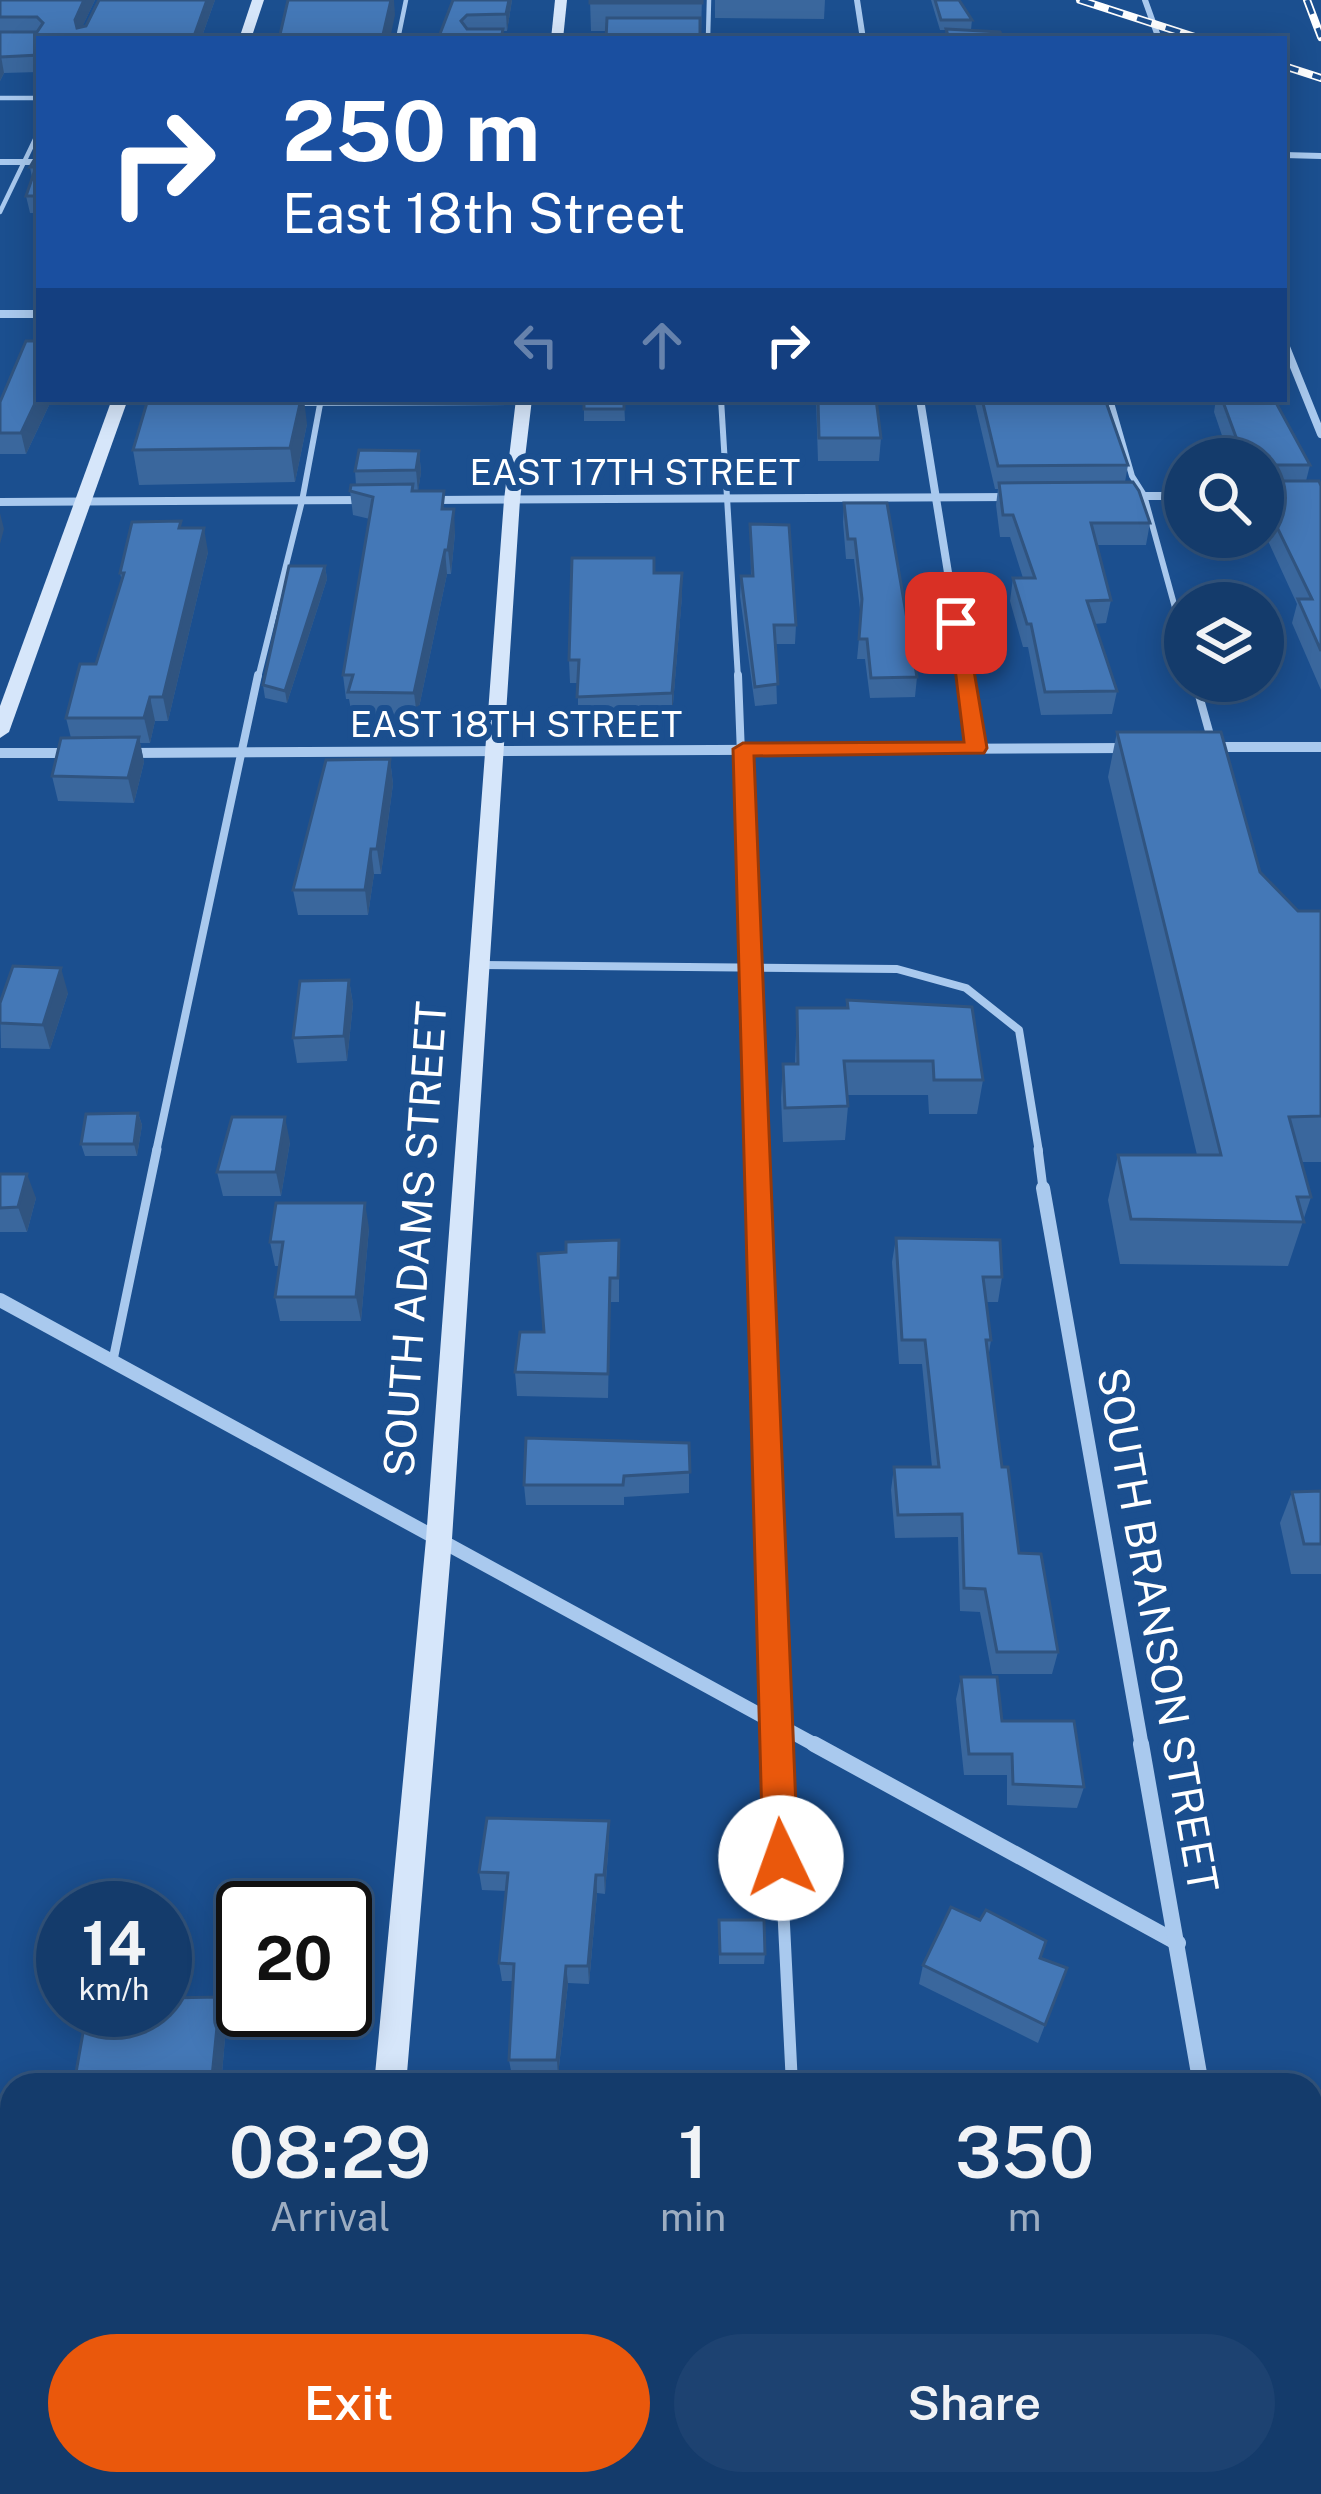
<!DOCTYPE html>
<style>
:root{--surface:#143b6b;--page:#1d4271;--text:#f1f3f6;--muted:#9dadc1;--line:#33557e;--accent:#ea580c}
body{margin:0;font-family:"Public Sans",sans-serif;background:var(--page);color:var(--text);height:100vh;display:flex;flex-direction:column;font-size:45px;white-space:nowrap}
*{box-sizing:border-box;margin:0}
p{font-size:39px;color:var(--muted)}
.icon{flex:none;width:66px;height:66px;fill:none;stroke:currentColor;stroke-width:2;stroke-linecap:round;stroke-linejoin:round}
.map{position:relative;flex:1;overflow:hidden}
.details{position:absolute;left:0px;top:2073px;width:1323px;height:423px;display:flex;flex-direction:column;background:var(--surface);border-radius:36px 36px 0 0;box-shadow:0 6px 30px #0003,0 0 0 3px var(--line)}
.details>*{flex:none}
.banner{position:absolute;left:36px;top:36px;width:1251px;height:366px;border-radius:0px;box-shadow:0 6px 30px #0003,0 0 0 3px var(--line);background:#1a4fa0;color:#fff;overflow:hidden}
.controls{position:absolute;left:1164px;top:438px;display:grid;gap:24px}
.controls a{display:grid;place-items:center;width:120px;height:120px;border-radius:50%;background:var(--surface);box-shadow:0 6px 30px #0003,0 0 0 3px var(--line);font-size:60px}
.speed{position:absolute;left:36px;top:1881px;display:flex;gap:24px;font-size:60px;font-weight:700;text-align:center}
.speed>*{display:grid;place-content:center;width:156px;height:156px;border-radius:50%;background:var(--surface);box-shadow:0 6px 30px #0003,0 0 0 3px var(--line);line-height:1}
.speed small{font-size:30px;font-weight:400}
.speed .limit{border:6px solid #111;border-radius:18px;background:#fff;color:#111}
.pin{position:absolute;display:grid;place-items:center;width:102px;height:102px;color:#fff;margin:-51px;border-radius:24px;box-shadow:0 6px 18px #0006}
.me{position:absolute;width:132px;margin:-66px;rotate:357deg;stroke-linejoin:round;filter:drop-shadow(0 0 9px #0008)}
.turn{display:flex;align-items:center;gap:42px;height:252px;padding:0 48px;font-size:54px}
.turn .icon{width:156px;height:156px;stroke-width:2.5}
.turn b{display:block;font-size:84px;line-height:102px}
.lanes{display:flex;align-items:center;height:114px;padding:0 48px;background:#0003;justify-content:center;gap:60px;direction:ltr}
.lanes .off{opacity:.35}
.eta{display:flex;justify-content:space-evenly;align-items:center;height:204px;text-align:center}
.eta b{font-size:72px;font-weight:600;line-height:84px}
.button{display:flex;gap:24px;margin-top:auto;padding:24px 48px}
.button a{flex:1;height:138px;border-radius:72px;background:var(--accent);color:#fff;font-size:48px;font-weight:600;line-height:138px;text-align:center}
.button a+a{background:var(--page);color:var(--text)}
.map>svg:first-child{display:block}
</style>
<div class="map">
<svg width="1321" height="2494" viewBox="0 0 1321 2494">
<rect width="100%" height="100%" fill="#1b4f8f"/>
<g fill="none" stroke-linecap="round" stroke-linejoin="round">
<g stroke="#a9c9ee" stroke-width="4.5">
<polyline points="708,38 709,0"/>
<polyline points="398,39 406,0"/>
<polyline points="0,98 39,98"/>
<polyline points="0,212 39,131"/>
</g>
<g stroke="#a9c9ee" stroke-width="6">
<polyline points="130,399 158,400"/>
<polyline points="721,399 738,678"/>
<polyline points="1110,399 1132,476 1144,495 1185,644"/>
<polyline points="295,403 523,402"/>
<polyline points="258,678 302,501 321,399"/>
</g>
<g stroke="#a9c9ee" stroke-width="8">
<polyline points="738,675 756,1152"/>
<polyline points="1195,681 1212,742"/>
<polyline points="480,965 897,969 966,988 1019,1030 1039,1152"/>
<polyline points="156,1152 258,675"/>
</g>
<g stroke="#a9c9ee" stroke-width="9">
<polyline points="756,1149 775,1747"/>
<polyline points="1038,1149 1043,1188"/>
<polyline points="113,1360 157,1149"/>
</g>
<g stroke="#a9c9ee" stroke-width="12">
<polyline points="775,1744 792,2085"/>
<polyline points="812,2484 812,2494"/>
</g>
<g stroke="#a9c9ee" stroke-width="6">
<polyline points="857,0 863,39"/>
<polyline points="1145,0 1159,39"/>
<polyline points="987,37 1158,37"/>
<polyline points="687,38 960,37"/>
<polyline points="469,39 618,38"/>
<polyline points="1284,155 1321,156"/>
<polyline points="0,162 39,162"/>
</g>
<g stroke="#a9c9ee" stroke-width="8">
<polyline points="0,314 39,314"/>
<polyline points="1284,342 1321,434"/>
<polyline points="920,399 965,678"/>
<polyline points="1129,496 1185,496"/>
<polyline points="433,500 1013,497"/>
<polyline points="0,502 365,500"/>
</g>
<g stroke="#a9c9ee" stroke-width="10">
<polyline points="964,675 976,748"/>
<polyline points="1213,747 1321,747"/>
<polyline points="0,753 71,753"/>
<polyline points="127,753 1127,748"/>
</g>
<g stroke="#a9c9ee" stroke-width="14">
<polyline points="1043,1188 1142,1747"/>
<polyline points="0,1300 819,1747"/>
</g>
<g stroke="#a9c9ee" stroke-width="16">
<polyline points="814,1744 1178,1943"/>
<polyline points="1141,1744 1201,2085"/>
<polyline points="1268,2484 1270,2494"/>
</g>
<g fill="#d6e6fa" fill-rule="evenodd">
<polygon points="252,0 264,0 251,39 239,39"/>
<polygon points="555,0 567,0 563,39 551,39"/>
<polygon points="112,399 128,399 9,732 0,738 0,706"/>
<polygon points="516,399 532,399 520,500 452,1539 406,2085 374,2085 426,1539 504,500"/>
<polygon points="336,2484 372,2484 371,2494 335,2494"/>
</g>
<defs>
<g id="rail">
<polyline points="1080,0 1201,39"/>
<polyline points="1307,0 1321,37"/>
<polyline points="1284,66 1321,78"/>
</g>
</defs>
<use href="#rail" stroke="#fff" stroke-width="8"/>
<use href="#rail" stroke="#1b4f8f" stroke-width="4.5" stroke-dasharray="15" stroke-linecap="butt"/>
</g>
<g fill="#3a679d">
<polygon points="0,0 95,0 82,27 86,26 99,0 215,0 201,39 39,39 39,72 4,73 0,81"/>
<polygon points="453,0 512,0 507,31 503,31 503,39 438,39"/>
<polygon points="590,0 702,0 701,31 591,31"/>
<polygon points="715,0 825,0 824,19 715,18"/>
<polygon points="931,0 959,0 972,20 971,30 1003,39 945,39 946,30 940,30"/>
<polygon points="39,152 39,213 30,213 26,196 32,178 30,167"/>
<polygon points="52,399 26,454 0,454 0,402"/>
<polygon points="584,399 624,399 625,421 584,421"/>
<polygon points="816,399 876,399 881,438 879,461 818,461"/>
<polygon points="974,399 1105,399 1128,465 1125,482 1150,523 1146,545 1097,545 1111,600 1106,623 1094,624 1117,691 1112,714 1041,715 1028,647 1023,647 1010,601 1013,578 1023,578 1010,537 1000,537 996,505 998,489 995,489"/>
<polygon points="1216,399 1274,399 1310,465 1306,481 1321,486 1321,690 1292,623 1297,604 1263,530 1263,459 1230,459 1214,412"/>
<polygon points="307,424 295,482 139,485 133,450"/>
<polygon points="419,451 421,472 418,491 446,509 455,533 451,574 447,574 417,717 352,716 349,699 346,699 343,675 370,519 353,515 350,491 356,485 355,471"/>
<polygon points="844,503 917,677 915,697 870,698 865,659 857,659 861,618 854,559 846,559 843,522"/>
<polygon points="750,524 796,625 795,644 775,644 777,704 755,706 740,596 741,576 751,576"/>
<polygon points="182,528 208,552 168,721 155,721 150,743 140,743 144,762 134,803 58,801 52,776 71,738 66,718 96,664 122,581 120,573"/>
<polygon points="325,566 327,579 287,703 265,698 263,685"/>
<polygon points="654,573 682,573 682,596 672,716 578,720 578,683 570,683 569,660"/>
<polygon points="1117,732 1298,911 1321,911 1321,1162 1301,1162 1311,1197 1288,1266 1120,1264 1108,1200 1118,1155 1197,1155 1108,777"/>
<polygon points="390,759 393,784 381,874 374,874 368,915 298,915 293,890"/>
<polygon points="349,980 353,1004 347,1061 297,1063 293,1038"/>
<polygon points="68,993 50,1049 1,1048 0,1003"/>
<polygon points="847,1000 983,1080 977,1114 929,1114 928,1095 847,1095 848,1106 845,1140 783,1142 781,1098 783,1064 795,1064 797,1008 846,1008"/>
<polygon points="138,1113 142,1125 137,1156 85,1156 81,1144"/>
<polygon points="290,1142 281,1196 223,1196 217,1172"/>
<polygon points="0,1174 36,1198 27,1232 0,1232"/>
<polygon points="369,1228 361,1321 280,1321 275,1297 279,1266 275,1266 270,1242"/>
<polygon points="896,1238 1002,1277 998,1302 986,1302 991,1340 988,1359 1002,1467 1019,1553 1058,1652 1052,1674 992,1674 980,1612 960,1611 958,1537 895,1538 891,1490 894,1467 932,1467 922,1364 899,1364 892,1262"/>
<polygon points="619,1240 619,1302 610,1302 608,1398 517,1396 515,1372 544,1332 566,1252"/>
<polygon points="689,1443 689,1493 624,1497 624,1505 526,1505 524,1485"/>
<polygon points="1321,1491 1321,1574 1291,1574 1280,1523 1292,1492"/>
<polygon points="961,1677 1002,1721 1084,1787 1077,1808 1007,1805 1007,1775 964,1775 956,1699"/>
<polygon points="609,1840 605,1894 597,1893 589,1984 568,1983 558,2076 512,2076 509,2060 513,1981 502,1981 499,1963 507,1891 482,1890 479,1872"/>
<polygon points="719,1920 765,1954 764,1964 719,1964"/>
<polygon points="1040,1958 1067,1968 1038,2043 919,1984 923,1965"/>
<polygon points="227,2015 221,2085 74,2084"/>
<polygon points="1007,2484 1141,2484 1142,2494 1008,2494"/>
</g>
<g fill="#305480">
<polygon points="84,0 95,0 78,36 75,20"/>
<polygon points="207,0 215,0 201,39 193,39"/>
<polygon points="391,0 394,0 395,15 390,39 382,39"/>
<polygon points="509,0 512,0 507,31 506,14"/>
<polygon points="1,56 4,73 0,81 0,57"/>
<polygon points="39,395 39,399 52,399 26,454 21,433"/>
<polygon points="301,399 304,399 307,424 295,482 290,448"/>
<polygon points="419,451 421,472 418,492 416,470"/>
<polygon points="454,509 455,533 451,574 448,550"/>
<polygon points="0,513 4,529 0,544"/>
<polygon points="204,528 208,552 168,721 163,697"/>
<polygon points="445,550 447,574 417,717 414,693"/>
<polygon points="325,566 327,579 287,703 285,691"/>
<polygon points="682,573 682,596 672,716 672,693"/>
<polygon points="150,697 155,721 150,743 144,718"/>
<polygon points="139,737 144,762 134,803 128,778"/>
<polygon points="390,759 393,784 381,874 377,849"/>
<polygon points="371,849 374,874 368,915 365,890"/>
<polygon points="61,968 68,993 50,1049 43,1025"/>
<polygon points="349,980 353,1004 347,1061 344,1036"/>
<polygon points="138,1113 142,1125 137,1156 134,1144"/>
<polygon points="285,1117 290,1142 281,1196 276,1172"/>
<polygon points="27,1174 36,1198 27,1232 18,1207"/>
<polygon points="365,1203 369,1228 361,1321 356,1297"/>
<polygon points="609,1821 609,1840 605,1894 604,1875"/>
<polygon points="596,1875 597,1893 589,1984 588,1966"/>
<polygon points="566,1966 568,1983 558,2076 557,2060"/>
<polygon points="220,1997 227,2015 221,2085 215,2085 212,2077"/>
</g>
<g fill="#4478b7" stroke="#305480" stroke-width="3">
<polygon points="0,0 84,0 75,20 77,28 86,26 99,0 207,0 193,39 39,39 39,55 0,57 0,32 37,32 43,23 37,17 0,17"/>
<polygon points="288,0 391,0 382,39 279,39"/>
<polygon points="453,0 509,0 506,14 467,15 461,21 467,29 503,29 501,39 438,39"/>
<rect x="590" y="0" width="112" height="3"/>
<polygon points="935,0 959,0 972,20 941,20"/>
<polygon points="607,18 700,18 700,39 606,39"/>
<polygon points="946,29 1000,32 1003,39 949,39"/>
<polygon points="39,152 39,196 26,196 36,167 30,167"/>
<polygon points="26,341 39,341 39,395 21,433 0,433 0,402"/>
<polygon points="148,399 301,399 290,448 133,450"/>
<rect x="584" y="399" width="40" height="10"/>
<polygon points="818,399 876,399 881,438 819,438"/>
<polygon points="982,399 1105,399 1128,465 998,466"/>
<polygon points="1222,399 1274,399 1310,465 1267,465 1263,472 1263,459 1251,459 1247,448 1240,448"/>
<polygon points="359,450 419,451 416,470 355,471"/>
<polygon points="1263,477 1268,481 1319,481 1321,486 1321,651 1298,599 1312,599 1273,519 1263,492"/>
<polygon points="1133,482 1139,491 1150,523 1091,523 1111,600 1087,601 1117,691 1045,692 1031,624 1027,624 1013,578 1035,578 1013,515 1003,515 999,483"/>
<polygon points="413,484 412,491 444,491 442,509 454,509 448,550 445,550 414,693 348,692 353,675 343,675 373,497 350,491 351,485"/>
<polygon points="844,503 887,503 917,677 871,678 867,639 859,639 862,599 855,539 848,539"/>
<polygon points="181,521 179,528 204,528 163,697 150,697 144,718 66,718 80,664 96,664 124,573 120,573 132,522"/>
<polygon points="750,524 789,525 796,625 774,625 778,684 755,687 741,576 753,576"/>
<polygon points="572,558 654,558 654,573 682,573 672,693 577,697 579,660 569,660"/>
<polygon points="289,566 325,566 285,691 263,685"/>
<polygon points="1117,732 1221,732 1260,872 1298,911 1321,911 1321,1116 1289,1117 1311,1197 1297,1197 1304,1222 1131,1219 1118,1155 1221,1155"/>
<polygon points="139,737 128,778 52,776 61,738"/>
<polygon points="390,759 377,849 371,849 365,890 293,890 326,760"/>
<polygon points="13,966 61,968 43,1025 0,1023 0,1003"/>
<polygon points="349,980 344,1036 293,1038 300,981"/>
<polygon points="847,1000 972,1007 983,1080 934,1080 933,1061 844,1061 848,1106 785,1108 783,1064 798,1064 797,1008 848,1008"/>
<polygon points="138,1113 134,1144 81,1144 86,1114"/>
<polygon points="232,1117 285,1117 276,1172 217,1172"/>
<polygon points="0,1174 27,1174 18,1207 0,1208"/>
<polygon points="276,1203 365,1203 356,1297 275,1297 283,1242 270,1242"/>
<polygon points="896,1238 1000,1240 1002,1277 983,1277 991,1340 986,1340 1002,1467 1008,1467 1019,1553 1041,1554 1058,1652 997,1652 985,1589 964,1588 962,1514 898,1515 894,1467 939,1467 925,1340 902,1340"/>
<polygon points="619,1240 618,1278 610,1278 608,1374 515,1372 520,1332 544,1332 538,1254 566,1252 566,1242"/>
<polygon points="526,1438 689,1443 690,1472 624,1476 623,1485 524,1485"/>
<polygon points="1321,1491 1321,1544 1304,1544 1292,1492"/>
<polygon points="961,1677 997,1677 1002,1721 1074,1721 1084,1787 1013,1784 1012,1754 969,1754"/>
<polygon points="487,1818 609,1821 604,1875 596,1875 588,1966 566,1966 557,2060 509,2060 514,1964 499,1963 508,1873 479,1872"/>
<polygon points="951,1907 980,1920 986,1910 1046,1941 1040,1958 1067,1968 1045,2025 923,1965"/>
<polygon points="719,1920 764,1920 765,1954 720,1954"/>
<polygon points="220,1997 212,2077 74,2084 87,2010 165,2010 165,1998"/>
<polygon points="1015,2484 1141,2484 1142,2494 1016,2494"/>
</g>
<polygon fill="#ea580c" stroke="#983908" stroke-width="3" points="949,619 966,623 987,748 984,753 754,756 798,1858 793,1870 781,1874 769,1870 763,1858 733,749 743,743 964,742"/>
<g text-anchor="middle" stroke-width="12" stroke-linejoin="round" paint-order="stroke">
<g font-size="36" fill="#fff" stroke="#1b4f8f">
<text x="635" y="485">EAST 17TH STREET</text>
<text x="516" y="737">EAST 18TH STREET</text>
</g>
<g font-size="42" fill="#fff" stroke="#1b4f8f">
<text transform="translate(415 1239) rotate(-86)" y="15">SOUTH ADAMS STREET</text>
<text transform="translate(1158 1630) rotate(80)" y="15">SOUTH BRANSON STREET</text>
</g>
</g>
</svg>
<div class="controls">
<a><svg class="icon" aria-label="search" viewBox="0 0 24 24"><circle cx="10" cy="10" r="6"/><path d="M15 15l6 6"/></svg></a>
<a><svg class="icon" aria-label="layers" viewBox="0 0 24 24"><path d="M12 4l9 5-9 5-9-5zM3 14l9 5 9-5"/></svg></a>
</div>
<div class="speed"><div>14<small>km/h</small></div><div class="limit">20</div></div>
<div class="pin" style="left:956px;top:623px;background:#d93025"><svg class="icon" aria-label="arrive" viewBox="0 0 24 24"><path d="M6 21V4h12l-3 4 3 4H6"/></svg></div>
<svg class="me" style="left:781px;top:1858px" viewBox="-20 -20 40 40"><circle r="19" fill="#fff"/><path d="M0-13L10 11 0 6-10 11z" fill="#ea580c"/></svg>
<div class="banner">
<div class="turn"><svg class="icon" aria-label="right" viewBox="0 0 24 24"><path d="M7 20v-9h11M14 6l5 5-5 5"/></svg><div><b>250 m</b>East 18th Street</div></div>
<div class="lanes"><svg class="icon off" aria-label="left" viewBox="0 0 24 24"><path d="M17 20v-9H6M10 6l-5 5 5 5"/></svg><svg class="icon off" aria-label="ahead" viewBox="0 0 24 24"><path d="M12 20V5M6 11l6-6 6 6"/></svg><svg class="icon" aria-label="right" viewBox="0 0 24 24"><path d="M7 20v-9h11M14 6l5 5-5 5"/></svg></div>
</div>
<section class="details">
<div class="eta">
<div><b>08:29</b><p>Arrival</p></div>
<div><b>1</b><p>min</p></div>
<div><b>350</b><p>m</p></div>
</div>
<div class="button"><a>Exit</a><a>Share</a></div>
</section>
</div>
